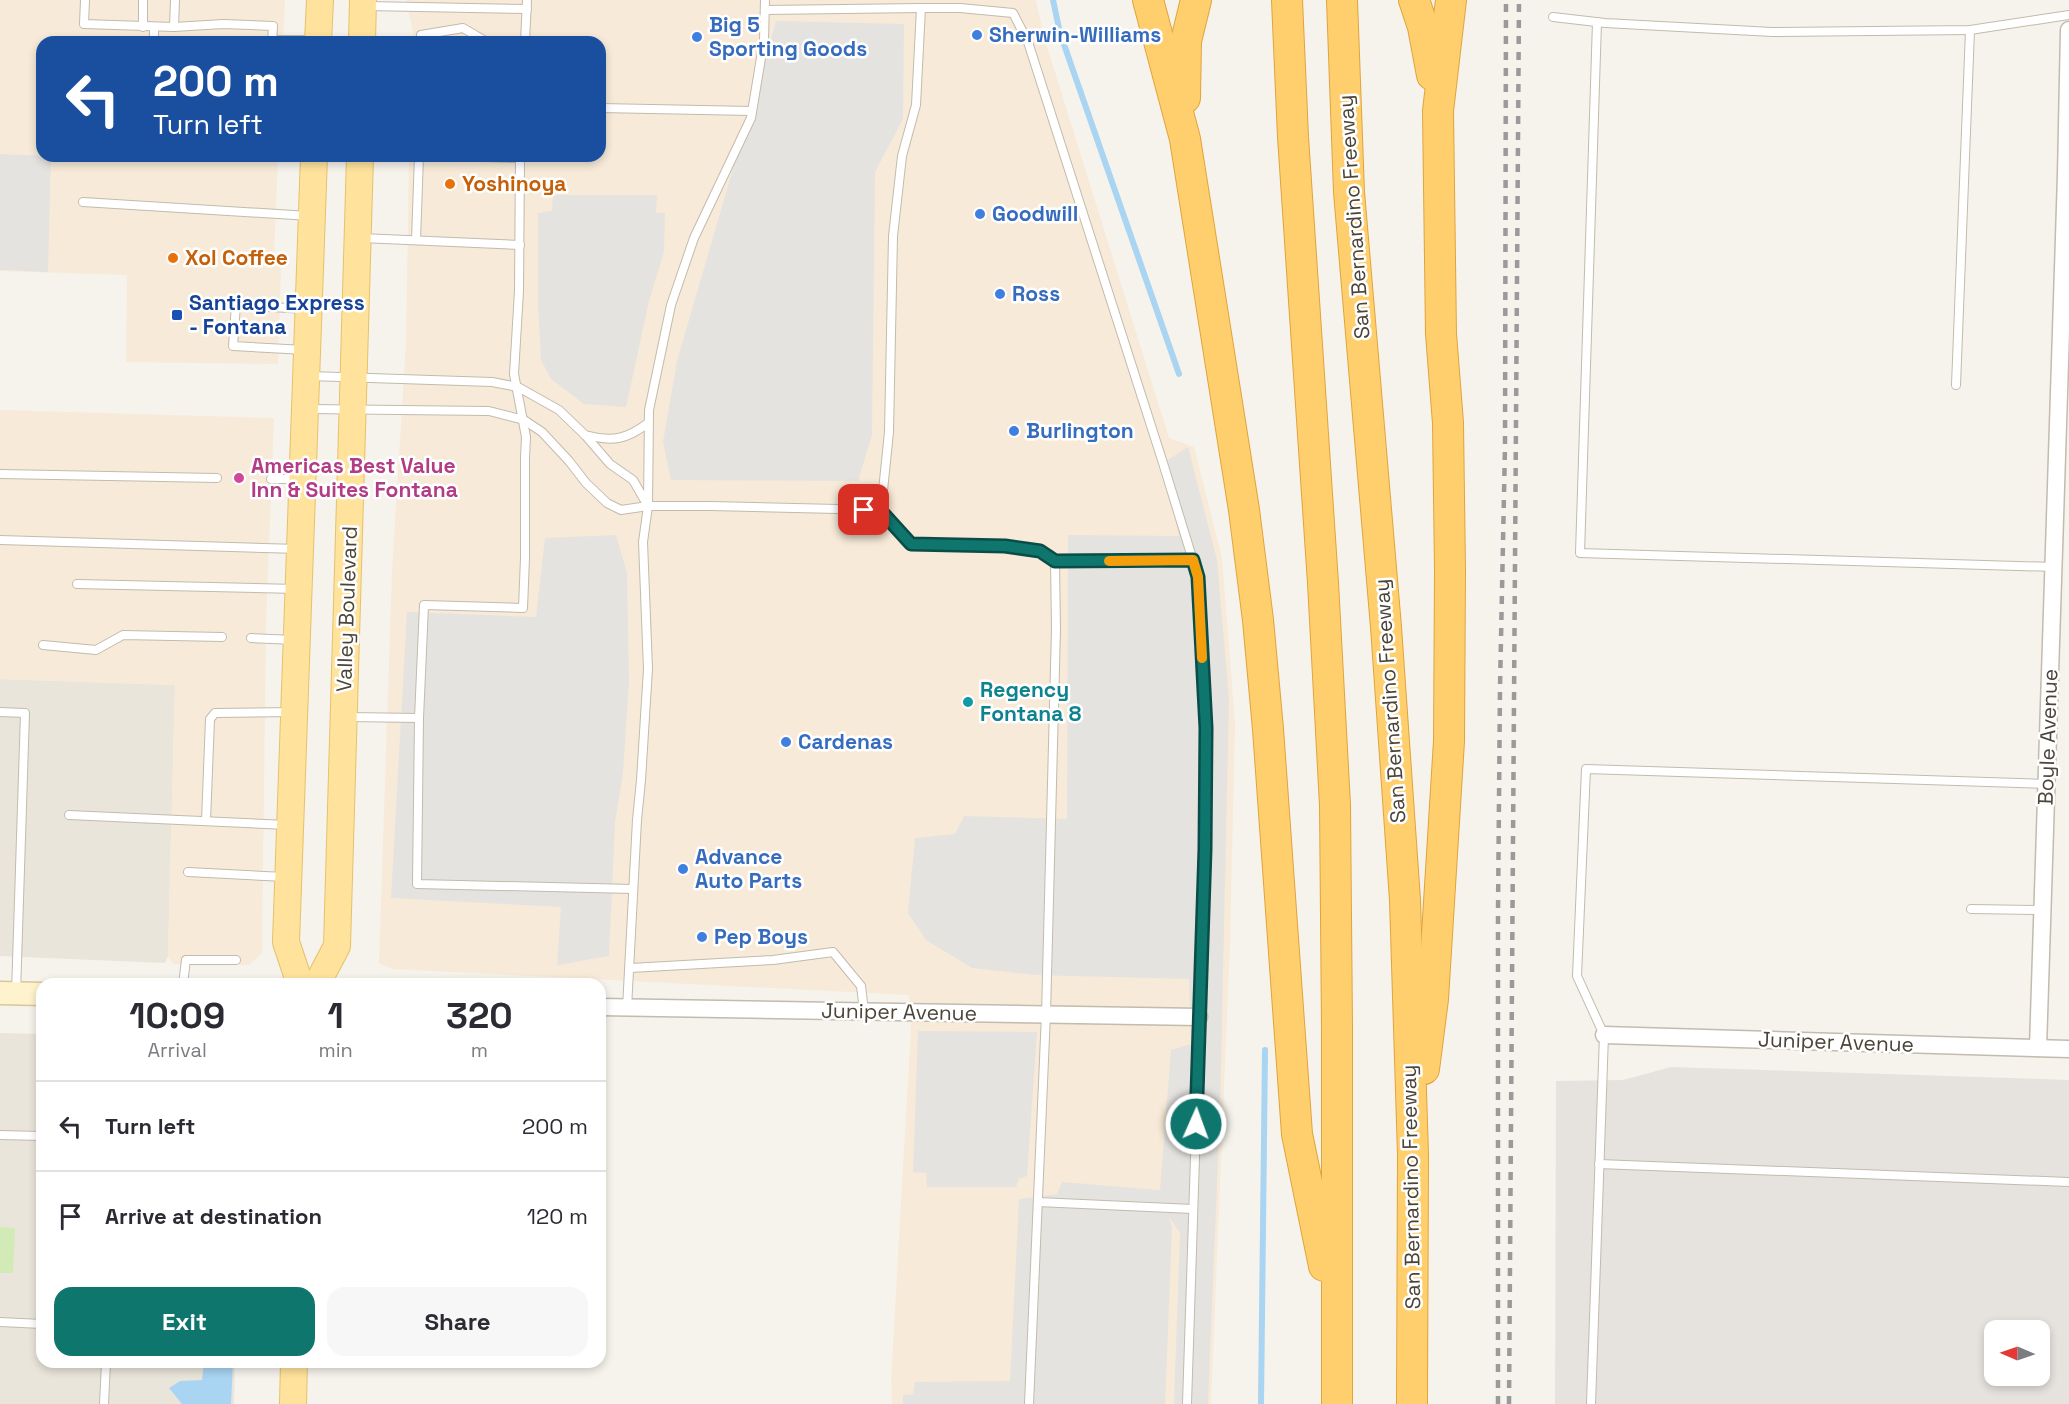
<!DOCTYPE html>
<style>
:root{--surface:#fff;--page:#f7f7f7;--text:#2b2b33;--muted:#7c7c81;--line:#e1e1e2;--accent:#0f766e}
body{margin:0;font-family:"Space Grotesk",sans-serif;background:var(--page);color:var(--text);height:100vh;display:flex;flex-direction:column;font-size:22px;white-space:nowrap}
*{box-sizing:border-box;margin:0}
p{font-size:20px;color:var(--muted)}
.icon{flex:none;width:33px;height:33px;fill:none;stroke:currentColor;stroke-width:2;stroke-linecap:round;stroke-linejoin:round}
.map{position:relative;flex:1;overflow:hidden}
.details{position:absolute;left:36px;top:978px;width:570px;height:390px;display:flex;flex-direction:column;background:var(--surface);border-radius:18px;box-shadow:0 3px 9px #0003}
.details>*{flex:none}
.guide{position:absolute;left:36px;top:36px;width:570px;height:126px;border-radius:18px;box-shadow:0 3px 9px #0003;background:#1a4fa0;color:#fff;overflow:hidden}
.needle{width:39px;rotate:272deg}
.controls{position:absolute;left:1984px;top:1320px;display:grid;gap:12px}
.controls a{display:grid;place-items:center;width:66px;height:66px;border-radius:12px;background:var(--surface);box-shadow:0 3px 9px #0003;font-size:30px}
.pin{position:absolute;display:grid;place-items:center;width:51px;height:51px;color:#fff;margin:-26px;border-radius:12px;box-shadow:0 3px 9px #0006}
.me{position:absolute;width:66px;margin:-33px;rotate:2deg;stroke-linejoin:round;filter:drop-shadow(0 0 4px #0008)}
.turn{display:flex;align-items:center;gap:21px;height:126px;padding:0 18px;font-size:27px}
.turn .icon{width:78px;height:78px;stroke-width:2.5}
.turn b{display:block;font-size:42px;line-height:51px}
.eta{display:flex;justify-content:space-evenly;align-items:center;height:102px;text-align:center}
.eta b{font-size:36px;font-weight:700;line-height:42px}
.cta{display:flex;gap:12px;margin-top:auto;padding:12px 18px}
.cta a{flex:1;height:69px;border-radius:18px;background:var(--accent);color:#fff;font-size:24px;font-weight:700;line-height:69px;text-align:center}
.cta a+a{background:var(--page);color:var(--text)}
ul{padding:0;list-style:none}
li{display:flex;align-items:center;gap:18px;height:90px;padding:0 18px;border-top:2px solid var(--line)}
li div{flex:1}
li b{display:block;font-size:22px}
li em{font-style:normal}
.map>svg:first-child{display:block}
</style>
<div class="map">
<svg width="2069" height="1404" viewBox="0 0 2069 1404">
<rect width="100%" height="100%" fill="#f6f3ec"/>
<g fill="#eae5da">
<polygon points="0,679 175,685 168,956 165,963 0,956"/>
<polygon points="0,1033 42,1034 42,1362 235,1362 234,1404 0,1404"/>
</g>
<g fill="#f7ead8">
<polygon points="0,0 285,0 283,42 42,42 42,156 278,156 274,255 281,270 278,364 126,362 127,275 0,271"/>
<polygon points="406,0 1036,0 1044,37 1169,438 1194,447 1222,558 1235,723 1230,943 1211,1404 892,1404 891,1379 911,1028 909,995 392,969 379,963 392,571 406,343 409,156 600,156 600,42 413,42 413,32"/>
<polygon points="0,410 274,418 266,622 262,953 249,965 173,964 168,956 175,685 0,679"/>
</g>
<path fill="#e6e2dd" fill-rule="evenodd" d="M1671,1067L2069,1080V1404H1555L1556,1081L1623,1080ZM1995,1330H2040V1376H1995Z"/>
<polygon fill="#d2eab5" points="0,1227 15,1228 13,1273 0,1273"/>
<g fill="#e5e3e0">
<polygon points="776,21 904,24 903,119 875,172 872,435 858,481 671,480 663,442 677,361"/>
<polygon points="0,154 51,156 48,272 0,270"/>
<polygon points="553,195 657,195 656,213 665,213 664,252 649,301 626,407 584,404 551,379 541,360 538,303 538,213 552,211"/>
<polygon points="1188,447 1217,560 1229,699 1220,1111 1208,1404 1174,1404 1180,1233 1169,1217 1172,1228 1165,1404 903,1404 903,1395 913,1394 915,1382 1010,1381 1019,1199 1057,1194 1062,1182 1160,1190 1171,1050 1191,1044 1189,979 1035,975 972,968 926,940 908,913 915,838 955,834 964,816 1067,819 1068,535 1179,536 1163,463"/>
<polygon points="616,535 627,573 629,682 623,773 615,822 609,956 557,965 561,907 391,898 407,612 536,617 545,538"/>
<polygon points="918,1031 1037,1032 1027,1176 1019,1179 1016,1187 927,1187 926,1173 913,1172"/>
</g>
<polygon fill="#a9d4f2" points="204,1362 233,1362 231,1404 182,1404 169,1388 180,1381 202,1380"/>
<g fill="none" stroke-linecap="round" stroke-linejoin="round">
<g stroke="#a9d4f2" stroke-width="6">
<polyline points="1053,0 1060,33 1179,374"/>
<polyline points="1261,1404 1265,1050"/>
</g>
<defs>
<g id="lane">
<polyline points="85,0 84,24 174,27 223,24 273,26 272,42"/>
<polyline points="366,6 527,9"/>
<polyline points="765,10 921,8"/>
<polyline points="1553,17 1605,23 1772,32 1970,30 2069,15"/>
<polyline points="1597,22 1580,553 2054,567"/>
<polyline points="143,27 143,0"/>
<polyline points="174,27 175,0"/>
<polyline points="272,40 315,40"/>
<polyline points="154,42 154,27"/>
<polyline points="421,42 421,35 463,28 487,42"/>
<polyline points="525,42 527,0"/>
<polyline points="600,108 752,111"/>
<polyline points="448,156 520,158"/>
<polyline points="83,202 310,216"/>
<polyline points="361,238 520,245"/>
<polyline points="416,240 419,156"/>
<polyline points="305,350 233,346 236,305 305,309"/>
<polyline points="309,376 492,382 518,387 559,410 585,435 610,464 633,480 648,506"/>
<polyline points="1956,385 1970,30"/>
<polyline points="308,409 489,411 524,420 542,432 569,461 586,483 607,503 621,510 648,506 711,506 881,510 889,432 893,236 902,156 916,105 921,8 960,8 1013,13 1028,42 1163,463 1198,577 1206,728 1205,849 1187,1404"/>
<path d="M585,435C612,442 626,440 648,423"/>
<polyline points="0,474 217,478"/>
<polyline points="271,479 298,479"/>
<polyline points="881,510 911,544 1005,546 1040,551 1055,561 1056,629 1046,1014 1029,1404"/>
<polyline points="0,540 299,549"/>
<polyline points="1055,561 1193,560"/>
<polyline points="77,584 297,589"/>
<polyline points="251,638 295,640"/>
<polyline points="43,645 96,650 123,635 222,637"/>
<polyline points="0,712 25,713 16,993"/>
<polyline points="348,717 419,718 424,605 523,608 525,558 525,458 526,437 514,374 519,291 520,156"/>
<polyline points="419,718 417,884 633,889"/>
<polyline points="69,815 287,825"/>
<polyline points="206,821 210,719 215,713 293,712"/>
<polyline points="188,872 285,877"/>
<polyline points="1971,909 2042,910"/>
<polyline points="630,968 773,960 833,952 861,986 864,1011"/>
<polyline points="183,984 186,960 236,960"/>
<polyline points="627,1008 637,820 641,780 648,669 643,542 648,506 649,410 671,305 694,238 751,118 764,40 765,0"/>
<polyline points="0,1135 42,1136"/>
<polyline points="1599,1164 2069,1182"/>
<polyline points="1038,1202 1193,1209"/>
<polyline points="0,1322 42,1324"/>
<polyline points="104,1404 106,1362"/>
<polyline points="1591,1404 1604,1035 1577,976 1586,769 2047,784"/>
</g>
<g id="street">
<polyline points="600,1007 1199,1017"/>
<polyline points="1604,1035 2069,1049"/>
<polyline points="2038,1048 2066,175 2069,30"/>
</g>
<polyline id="secondary" points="0,993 42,994"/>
<g id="primary">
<polyline points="318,42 320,0"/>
<polyline points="362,42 363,0"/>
<polyline points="300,984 286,942 314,156"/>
<polyline points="317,984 337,946 360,156"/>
<polyline points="293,1404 294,1362"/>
</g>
<g id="highway">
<polyline points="1148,0 1185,139 1244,510 1258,620 1268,729 1297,1134 1324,1266"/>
<polyline points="1287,0 1293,137 1323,583 1335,805 1337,1027 1337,1404"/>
<polyline points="1342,0 1349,192 1386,627 1405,900 1413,1155 1412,1404"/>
<polyline points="1414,0 1423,27 1432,75"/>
<polyline points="1185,98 1186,41 1196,0"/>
<polyline points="1424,1069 1433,999 1449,741 1450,570 1448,423 1441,334 1438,111 1451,0"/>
</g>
</defs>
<use href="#lane" stroke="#c2bbae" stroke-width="10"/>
<use href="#street" stroke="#c2bbae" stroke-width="19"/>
<use href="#secondary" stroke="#d6c79b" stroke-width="25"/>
<use href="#primary" stroke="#e6c16a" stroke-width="28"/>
<use href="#highway" stroke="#e0a43c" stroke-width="32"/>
<use href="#lane" stroke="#fff" stroke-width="8"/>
<use href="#street" stroke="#fff" stroke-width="16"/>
<use href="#secondary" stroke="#fff3cd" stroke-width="22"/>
<use href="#primary" stroke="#ffe39c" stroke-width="26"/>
<use href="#highway" stroke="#ffcf6e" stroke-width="30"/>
<g stroke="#9a9a9a" stroke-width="4.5" stroke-dasharray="8 8" stroke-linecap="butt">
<polyline points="1498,1404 1498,912 1500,687 1505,446 1506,0"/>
<polyline points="1509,1404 1519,0"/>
</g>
</g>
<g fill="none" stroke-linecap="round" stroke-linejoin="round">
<defs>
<polyline id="route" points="864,510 880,510 911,544 1005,546 1040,551 1055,561 1193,560 1198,577 1206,728 1205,849 1196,1124"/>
</defs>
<use href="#route" stroke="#0a4d48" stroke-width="15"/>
<use href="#route" stroke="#0f766e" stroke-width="10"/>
<polyline stroke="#f59e0b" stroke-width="10" points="1109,561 1193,560 1198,577 1202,658"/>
</g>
<g fill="#3f7fe0" stroke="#fff" stroke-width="2">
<circle cx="977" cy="35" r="6"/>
<circle cx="697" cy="37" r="6"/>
<circle cx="980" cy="214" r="6"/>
<circle cx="1000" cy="294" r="6"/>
<circle cx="1014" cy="431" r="6"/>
<circle cx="786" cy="742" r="6"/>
<circle cx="683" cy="869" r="6"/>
<circle cx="702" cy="937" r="6"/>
</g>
<g fill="#e8710a" stroke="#fff" stroke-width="2">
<circle cx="450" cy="184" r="6"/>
<circle cx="173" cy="258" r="6"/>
</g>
<rect fill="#1a4fb4" stroke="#fff" stroke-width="2" x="171" y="309" width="12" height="12" rx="3"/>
<circle fill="#d1479c" stroke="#fff" stroke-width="2" cx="239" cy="478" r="6"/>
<circle fill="#0f9aa8" stroke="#fff" stroke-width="2" cx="968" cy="702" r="6"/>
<g text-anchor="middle" stroke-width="5" stroke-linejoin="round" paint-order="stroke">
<g font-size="21" font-weight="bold" fill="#366cbe" stroke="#fff" text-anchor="start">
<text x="709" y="32">Big 5<tspan x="709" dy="24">Sporting Goods</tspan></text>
<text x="989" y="42">Sherwin-Williams</text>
<text x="992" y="221">Goodwill</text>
<text x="1012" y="301">Ross</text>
<text x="1026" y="438">Burlington</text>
<text x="798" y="749">Cardenas</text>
<text x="695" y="864">Advance<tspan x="695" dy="24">Auto Parts</tspan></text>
<text x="714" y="944">Pep Boys</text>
</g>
<g font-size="21" font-weight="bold" fill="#c56008" stroke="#fff" text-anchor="start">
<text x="462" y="191">Yoshinoya</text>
<text x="185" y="265">Xol Coffee</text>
</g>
<g font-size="21" fill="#4b4439" stroke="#fff">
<text transform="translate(1354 217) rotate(-94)" y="7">San Bernardino Freeway</text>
<text transform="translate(347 609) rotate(-88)" y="7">Valley Boulevard</text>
<text transform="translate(1390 701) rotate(-94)" y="7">San Bernardino Freeway</text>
<text transform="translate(2048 737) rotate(-88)" y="7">Boyle Avenue</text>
<text transform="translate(899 1012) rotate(1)" y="7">Juniper Avenue</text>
<text transform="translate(1836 1042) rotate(2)" y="7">Juniper Avenue</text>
<text transform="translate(1411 1187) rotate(-91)" y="7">San Bernardino Freeway</text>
</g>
<g font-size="21" font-weight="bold" fill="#164399" stroke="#fff" text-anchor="start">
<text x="189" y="310">Santiago Express<tspan x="189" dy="24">- Fontana</tspan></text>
</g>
<g font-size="21" font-weight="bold" fill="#b23c85" stroke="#fff" text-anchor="start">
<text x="251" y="473">Americas Best Value<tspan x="251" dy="24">Inn &amp; Suites Fontana</tspan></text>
</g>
<g font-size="21" font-weight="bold" fill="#0d838f" stroke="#fff" text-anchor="start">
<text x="980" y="697">Regency<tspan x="980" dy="24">Fontana 8</tspan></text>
</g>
</g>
</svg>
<div class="controls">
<a><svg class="needle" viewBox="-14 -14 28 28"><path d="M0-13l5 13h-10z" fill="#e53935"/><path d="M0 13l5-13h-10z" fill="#7c7c81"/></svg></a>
</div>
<div class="pin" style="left:864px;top:510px;background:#d93025"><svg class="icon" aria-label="arrive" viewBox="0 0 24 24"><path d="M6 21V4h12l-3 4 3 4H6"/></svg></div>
<svg class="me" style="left:1196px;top:1124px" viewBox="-20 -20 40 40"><circle r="17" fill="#0f766e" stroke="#fff" stroke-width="3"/><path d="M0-11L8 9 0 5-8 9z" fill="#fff"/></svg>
<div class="guide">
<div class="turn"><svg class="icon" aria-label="left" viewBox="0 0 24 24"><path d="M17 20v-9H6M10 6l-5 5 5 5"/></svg><div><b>200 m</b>Turn left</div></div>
</div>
<section class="details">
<div class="eta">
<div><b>10:09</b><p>Arrival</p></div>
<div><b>1</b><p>min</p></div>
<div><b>320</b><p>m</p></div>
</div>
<ul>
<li><svg class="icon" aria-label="left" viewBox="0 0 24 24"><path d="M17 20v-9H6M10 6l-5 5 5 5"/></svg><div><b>Turn left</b></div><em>200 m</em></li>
<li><svg class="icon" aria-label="arrive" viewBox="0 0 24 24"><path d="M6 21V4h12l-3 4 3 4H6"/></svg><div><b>Arrive at destination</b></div><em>120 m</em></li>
</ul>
<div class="cta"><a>Exit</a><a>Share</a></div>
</section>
</div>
